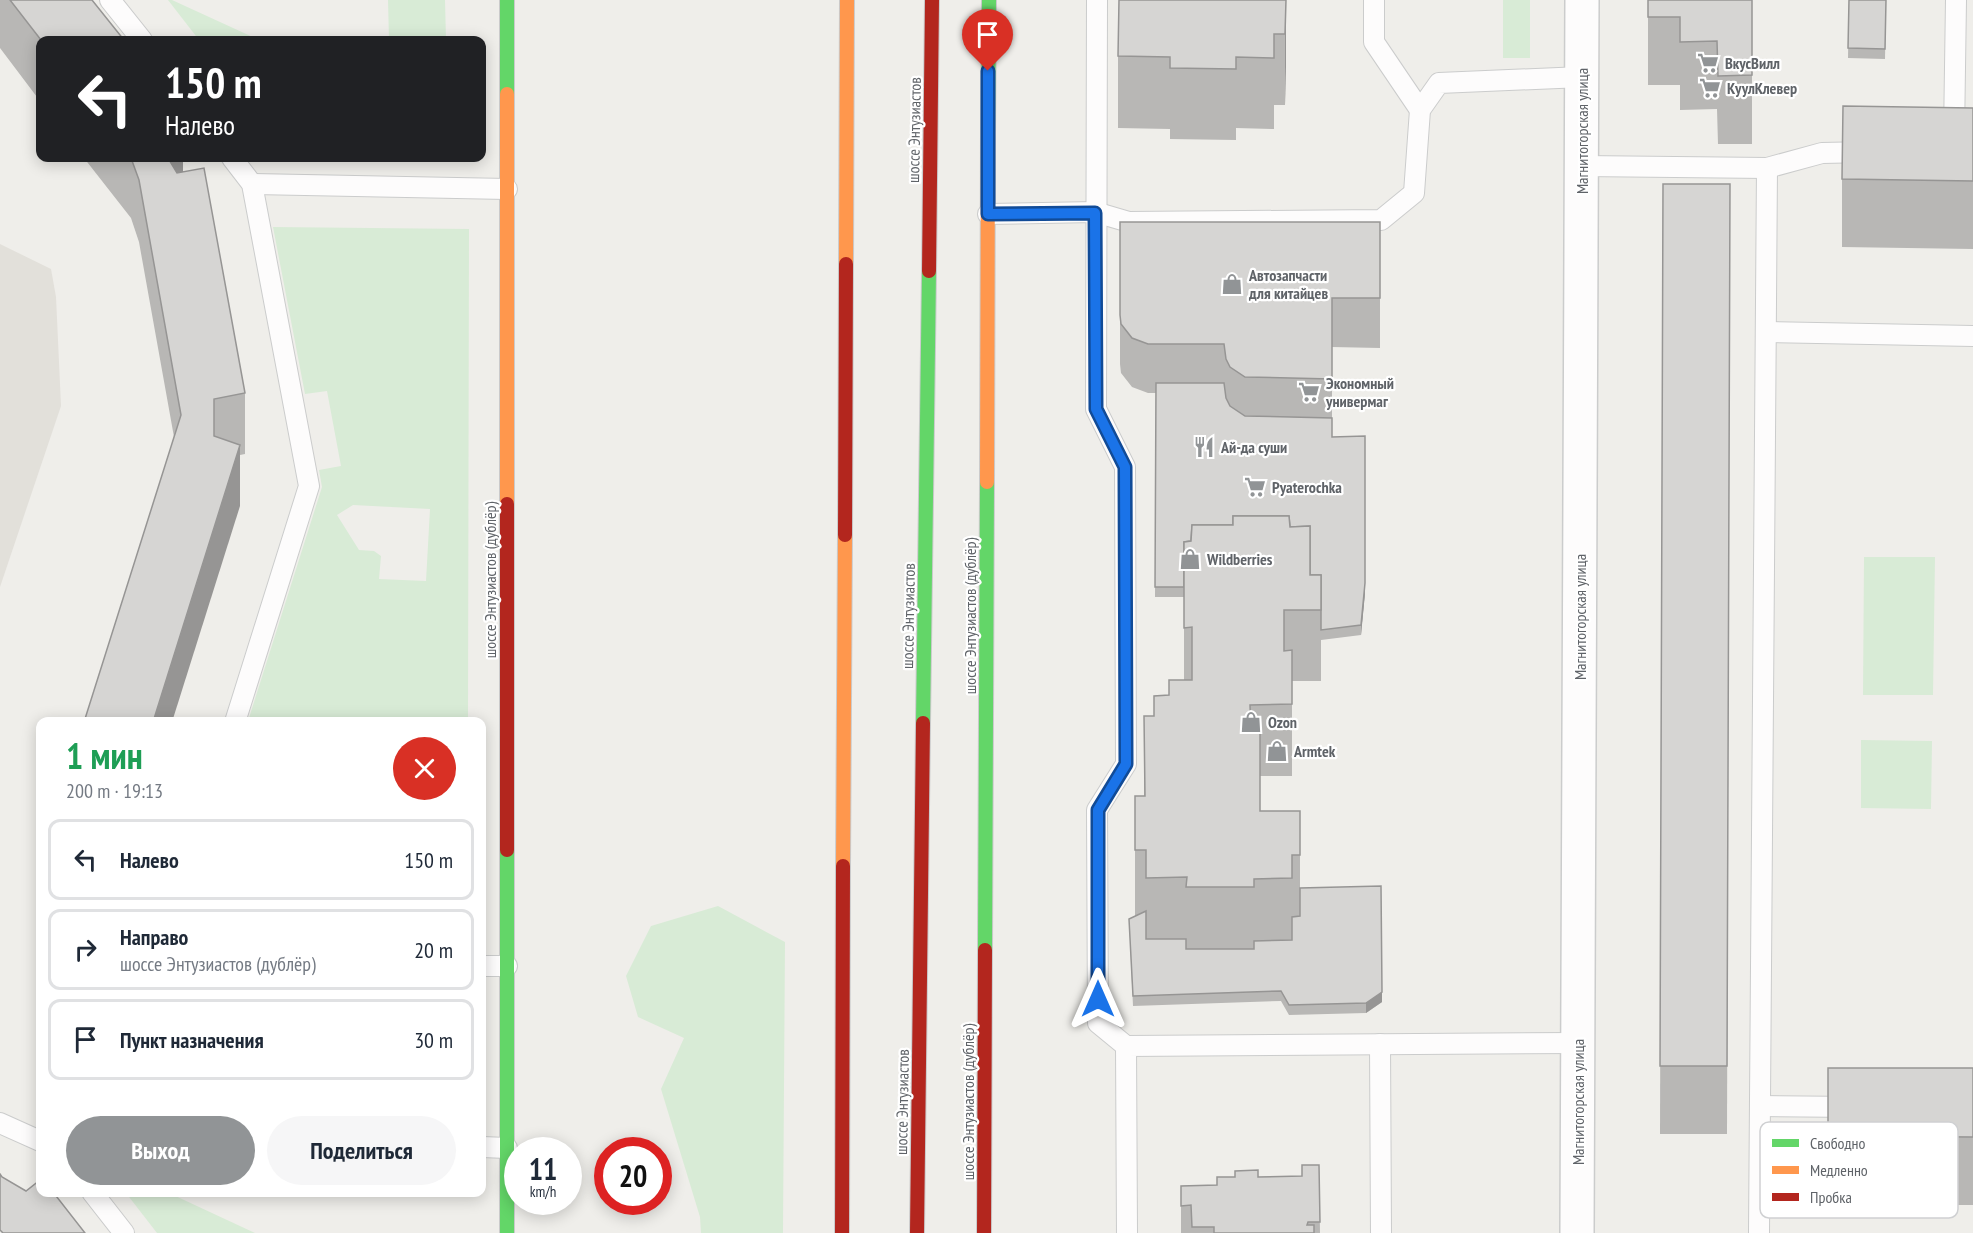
<!DOCTYPE html>
<html lang="ru">
<meta charset="utf-8">
<style>
:root{--surface:#fff;--page:#f6f6f7;--text:#1f2937;--muted:#747a83;--line:#e0e1e3;--accent:#919496}
body{margin:0;font-family:"PT Sans Narrow",sans-serif;background:var(--page);color:var(--text);height:100vh;display:flex;flex-direction:column;font-size:22px;white-space:nowrap}
*{box-sizing:border-box;margin:0}
p{font-size:20px;color:var(--muted)}
.icon{flex:none;width:33px;height:33px;fill:none;stroke:currentColor;stroke-width:2;stroke-linecap:round;stroke-linejoin:round}
.map{position:relative;flex:1;overflow:hidden}
.drawer{position:absolute;left:36px;top:717px;width:450px;height:480px;display:flex;flex-direction:column;background:var(--surface);border-radius:12px;box-shadow:0 3px 15px #0003}
.drawer>*{flex:none}
.banner{position:absolute;left:36px;top:36px;width:450px;height:126px;border-radius:12px;box-shadow:0 3px 15px #0003;background:#202124;color:#fff;overflow:hidden}
.speed{position:absolute;left:504px;top:1137px;display:flex;gap:12px;font-size:30px;font-weight:700;text-align:center}
.speed>*{display:grid;place-content:center;width:78px;height:78px;border-radius:50%;background:var(--surface);box-shadow:0 3px 15px #0003;line-height:1}
.speed small{font-size:15px;font-weight:400}
.speed .limit{border:9px solid #d22;background:#fff;color:#111}
.pin{position:absolute;display:grid;place-items:center;width:51px;height:51px;color:#fff;margin:-62px -26px;border-radius:50% 50% 50% 0;rotate:-45deg;box-shadow:0 0 6px #0007}
.pin .icon{rotate:45deg}
.me{position:absolute;width:66px;margin:-33px;rotate:0deg;stroke-linejoin:round;filter:drop-shadow(0 0 4px #0008)}
.turn{display:flex;align-items:center;gap:21px;height:126px;padding:0 30px;font-size:27px}
.turn .icon{width:78px;height:78px;stroke-width:2.5}
.turn b{display:block;font-size:42px;line-height:51px}
.round{display:grid;place-items:center;flex:none;width:63px;height:63px;border-radius:32px;background:var(--page)}
.summary{display:flex;align-items:center;justify-content:space-between;height:102px;padding:0 30px}
h1{font-size:36px;font-weight:600;line-height:45px;color:#1e9e55}
.cta{display:flex;gap:12px;margin-top:auto;padding:12px 30px}
.cta a{flex:1;height:69px;border-radius:36px;background:var(--accent);color:#fff;font-size:24px;font-weight:600;line-height:69px;text-align:center}
.cta a+a{background:var(--page);color:var(--text)}
ul{padding:0;list-style:none}
li{display:flex;align-items:center;gap:18px;height:81px;margin:0 12px 9px;padding:0 18px;border:3px solid var(--line);border-radius:12px}
li div{flex:1}
li b{display:block;font-size:22px}
li em{font-style:normal}
.map>svg:first-child{display:block}
</style>
<div class="map">
<svg width="1973" height="1233" viewBox="0 0 1973 1233">
<rect width="100%" height="100%" fill="#efeeea"/>
<polygon fill="#e2e0da" points="0,244 51,269 56,297 61,406 0,587"/>
<g fill="#d8ebd6" fill-rule="evenodd">
<polygon points="168,0 172,0 259,40 199,40"/>
<polygon points="388,0 445,0 446,40 389,40"/>
<rect x="1503" y="0" width="27" height="58"/>
<path d="M273,227L469,229L468,721H248L322,487L319,470L341,466L327,391L305,394ZM353,505L430,509L426,581L379,579L381,556L374,551L359,550L337,515Z"/>
<polygon points="1864,557 1935,557 1933,695 1863,695"/>
<polygon points="1861,740 1932,741 1931,809 1861,808"/>
<polygon points="718,906 785,942 783,1233 701,1233 700,1217 661,1089 684,1038 638,1017 626,976 651,926"/>
<polygon points="126,1193 169,1193 255,1233 157,1233"/>
</g>
<g fill="none" stroke-linecap="round" stroke-linejoin="round">
<defs>
<g id="lane">
<polyline points="110,0 142,40"/>
<polyline points="1097,0 1096,409 1125,467 1126,764 1097,810 1098,1023 1126,1046"/>
<polyline points="1374,0 1374,42 1420,110"/>
<polyline points="1954,135 1956,0"/>
<polyline points="232,158 252,184 309,486 235,722"/>
<polyline points="1582,166 1767,168 1822,153 1868,152"/>
<polyline points="252,184 507,189"/>
<polyline points="988,214 1095,212 1129,222 1381,220 1414,193 1420,110 1439,83 1582,77"/>
<polyline points="1766,332 1973,336"/>
<polyline points="482,966 507,966"/>
<polyline points="1380,1044 1381,1233"/>
<polyline points="1760,1106 1854,1107"/>
<polyline points="0,1123 40,1141"/>
<polyline points="482,1147 507,1148"/>
<polyline points="92,1192 124,1233"/>
<polyline points="1127,1233 1126,1046 1578,1043"/>
<polyline points="1759,1233 1767,168"/>
</g>
<polyline id="street" points="1577,1233 1582,0"/>
<g id="fast">
<polyline points="507,0 507,94"/>
<polyline points="988,133 989,0"/>
<polyline points="923,723 929,271"/>
<polyline points="507,850 507,1233"/>
<polyline points="985,950 987,482"/>
</g>
<g id="slow">
<polyline points="507,94 507,504"/>
<polyline points="846,264 847,0"/>
<polyline points="987,482 988,133"/>
<polyline points="843,866 845,535"/>
</g>
<g id="jam">
<polyline points="929,271 932,0"/>
<polyline points="507,504 507,850"/>
<polyline points="845,535 846,264"/>
<polyline points="842,1233 843,866"/>
<polyline points="917,1233 923,723"/>
<polyline points="984,1233 985,950"/>
</g>
</defs>
<use href="#lane" stroke="#cbcccc" stroke-width="22"/>
<use href="#street" stroke="#cbcccc" stroke-width="36"/>
<use href="#fast" stroke="#cacacb" stroke-width="16"/>
<use href="#slow" stroke="#cacacb" stroke-width="16"/>
<use href="#jam" stroke="#cacacb" stroke-width="16"/>
<use href="#lane" stroke="#fdfcfc" stroke-width="20"/>
<use href="#street" stroke="#fdfcfc" stroke-width="33"/>
<use href="#fast" stroke="#63d668" stroke-width="14"/>
<use href="#slow" stroke="#ff974d" stroke-width="14"/>
<use href="#jam" stroke="#b3261e" stroke-width="14"/>
</g>
<g fill="#b8b7b5">
<polygon points="0,0 92,0 40,40 40,101 0,48"/>
<polygon points="1286,0 1285,105 1274,105 1274,129 1236,128 1236,140 1170,139 1170,129 1118,128 1118,56"/>
<polygon points="1648,0 1752,0 1752,144 1718,144 1717,109 1680,110 1680,85 1648,85"/>
<polygon points="1849,0 1886,0 1885,59 1848,58"/>
<polygon points="1973,108 1973,249 1842,247 1842,179"/>
<polygon points="84,158 183,158 183,172 245,393 245,454 240,455 240,506 174,437 139,242 131,218"/>
<polygon points="1663,184 1730,184 1727,1134 1660,1134"/>
<polygon points="1120,222 1380,222 1380,348 1332,347 1332,437 1365,593 1361,635 1321,640 1321,681 1292,681 1292,776 1260,776 1260,811 1300,811 1300,888 1382,1002 1366,1013 1289,1015 1281,1001 1133,1006 1129,919 1135,916 1135,796 1144,796 1144,716 1154,716 1169,695 1184,680 1184,597 1155,597 1156,393 1148,393 1132,387 1121,373 1120,364"/>
<rect x="1828" y="1068" width="145" height="137"/>
<polygon points="1319,1165 1320,1233 1181,1233 1181,1186 1217,1185 1258,1177 1302,1176"/>
</g>
<g fill="#969594">
<polygon points="1286,0 1286,66 1285,105 1285,34"/>
<polygon points="162,158 183,158 183,179"/>
<polygon points="1365,436 1365,593 1361,635 1361,625"/>
<polygon points="240,445 240,506 172,722 153,722"/>
<polygon points="1382,992 1382,1002 1366,1013 1366,1003"/>
</g>
<g fill="#d6d5d3" stroke="#969594" stroke-width="1.5">
<polygon points="10,0 92,0 124,40 41,40"/>
<polygon points="1119,0 1286,0 1285,34 1274,34 1274,58 1236,57 1236,69 1170,68 1170,57 1118,56"/>
<polygon points="1648,0 1752,0 1752,75 1718,76 1717,41 1680,42 1680,17 1648,17"/>
<polygon points="1849,0 1886,0 1885,49 1848,48"/>
<polygon points="1843,106 1973,108 1973,181 1842,179"/>
<polygon points="131,158 168,158 177,173 204,168 245,393 214,399 214,436 240,445 153,722 84,722 181,415 139,180"/>
<polygon points="1663,184 1730,184 1727,1066 1660,1066"/>
<polygon points="1120,222 1380,222 1380,298 1332,298 1332,379 1245,377 1230,367 1226,359 1224,344 1148,344 1132,338 1121,324 1120,315"/>
<polygon points="1156,383 1224,383 1226,398 1230,406 1245,416 1332,418 1332,437 1365,436 1365,583 1361,625 1321,630 1321,575 1310,575 1310,526 1290,527 1289,516 1233,516 1233,525 1192,525 1191,541 1184,542 1184,587 1155,587"/>
<polygon points="1233,516 1289,516 1290,527 1310,526 1310,575 1321,575 1321,610 1284,610 1284,651 1292,650 1292,704 1250,705 1251,733 1260,733 1260,811 1300,811 1300,855 1292,855 1292,878 1254,879 1254,887 1186,887 1187,877 1146,878 1146,850 1135,850 1135,796 1145,796 1144,716 1154,716 1154,696 1169,695 1169,680 1192,680 1192,627 1184,628 1184,542 1191,541 1192,525 1233,525"/>
<polygon points="1381,886 1382,992 1366,1003 1289,1005 1281,991 1133,996 1129,919 1146,911 1146,939 1186,939 1186,949 1254,949 1254,941 1292,940 1292,917 1300,916 1300,888"/>
<polygon points="1828,1068 1973,1068 1973,1137 1828,1136"/>
<polygon points="1302,1165 1319,1165 1320,1222 1308,1222 1307,1225 1314,1225 1314,1233 1214,1233 1214,1227 1192,1227 1191,1205 1181,1206 1181,1186 1217,1185 1217,1177 1235,1177 1235,1171 1258,1170 1258,1177 1302,1176"/>
<polygon points="0,1174 2,1177 26,1191 40,1180 40,1192 53,1192 85,1233 3,1233 0,1230"/>
</g>
<g fill="none" stroke-linecap="round" stroke-linejoin="round">
<defs>
<polyline id="route" points="988,71 988,214 1095,213 1096,409 1125,467 1126,764 1098,810 1098,999"/>
</defs>
<use href="#route" stroke="#114b97" stroke-width="15"/>
<use href="#route" stroke="#1a73e8" stroke-width="10"/>
</g>
<defs>
<symbol id="supermarket-bare" viewBox="-9 -9 18 18"><path d="M-6-5.5h2.5l.6 2H6L4.5 2H-2.5L-4.4-4H-6ZM-1.5 3.2a1.3 1.3 0 1 0 .1 0ZM3 3.2a1.3 1.3 0 1 0 .1 0Z" fill="#919496" stroke="#fff" stroke-width="2.5" paint-order="stroke"/></symbol>
<symbol id="shop-bare" viewBox="-9 -9 18 18"><path d="M-5-2.5h2.3a2.7 3.5 0 0 1 5.4 0H5L5.5 6h-11ZM-1.5-2.5h3a1.5 2.3 0 0 0-3 0Z" fill="#919496" stroke="#fff" stroke-width="2.5" paint-order="stroke"/></symbol>
<symbol id="restaurant-bare" viewBox="-9 -9 18 18"><path d="M-5-6h1v4h1v-4h1v4h1v-4h1v5L-1.5 .5V6h-2V.5L-5-1ZM5-6V6H3V1.5H1.5Q1.5-4 5-6Z" fill="#919496" stroke="#fff" stroke-width="2.5" paint-order="stroke"/></symbol>
</defs>
<g fill-rule="evenodd">
<use href="#supermarket-bare" x="1693" y="48" width="30" height="30"/>
<use href="#supermarket-bare" x="1695" y="73" width="30" height="30"/>
<use href="#shop-bare" x="1217" y="269" width="30" height="30"/>
<use href="#supermarket-bare" x="1294" y="377" width="30" height="30"/>
<use href="#restaurant-bare" x="1189" y="432" width="30" height="30"/>
<use href="#supermarket-bare" x="1240" y="472" width="30" height="30"/>
<use href="#shop-bare" x="1175" y="544" width="30" height="30"/>
<use href="#shop-bare" x="1236" y="707" width="30" height="30"/>
<use href="#shop-bare" x="1262" y="736" width="30" height="30"/>
</g>
<g text-anchor="middle" stroke-width="4.5" stroke-linejoin="round" paint-order="stroke">
<g font-size="16" font-weight="bold" fill="#5f6368" stroke="#fff" text-anchor="start">
<text x="1725" y="69">ВкусВилл</text>
<text x="1727" y="94">КуулКлевер</text>
<text x="1249" y="281">Автозапчасти<tspan x="1249" dy="18">для китайцев</tspan></text>
<text x="1326" y="389">Экономный<tspan x="1326" dy="18">универмаг</tspan></text>
<text x="1221" y="453">Ай-да суши</text>
<text x="1272" y="493">Pyaterochka</text>
<text x="1207" y="565">Wildberries</text>
<text x="1268" y="728">Ozon</text>
<text x="1294" y="757">Armtek</text>
</g>
<g font-size="16" fill="#5f6368" stroke="#fff">
<text transform="translate(914 130) rotate(-89)" y="6">шоссе Энтузиастов</text>
<text transform="translate(1582 131) rotate(-90)" y="6">Магнитогорская улица</text>
<text transform="translate(490 580) rotate(-90)" y="6">шоссе Энтузиастов (дублёр)</text>
<text transform="translate(908 616) rotate(-89)" y="6">шоссе Энтузиастов</text>
<text transform="translate(970 616) rotate(-90)" y="6">шоссе Энтузиастов (дублёр)</text>
<text transform="translate(1580 617) rotate(-90)" y="6">Магнитогорская улица</text>
<text transform="translate(902 1102) rotate(-89)" y="6">шоссе Энтузиастов</text>
<text transform="translate(968 1102) rotate(-90)" y="6">шоссе Энтузиастов (дублёр)</text>
<text transform="translate(1578 1102) rotate(-90)" y="6">Магнитогорская улица</text>
</g>
</g>
<rect x="1760" y="1122" width="198" height="96" rx="9" fill="#fff" stroke="#cfd0d2" stroke-width="1.5"/>
<rect x="1772" y="1139" width="27" height="8" fill="#63d668"/>
<rect x="1772" y="1166" width="27" height="8" fill="#ff974d"/>
<rect x="1772" y="1193" width="27" height="8" fill="#b3261e"/>
<g font-size="16" fill="#5f6368">
<text x="1810" y="1149">Свободно</text>
<text x="1810" y="1176">Медленно</text>
<text x="1810" y="1203">Пробка</text>
</g>
</svg>
<div class="speed"><div>11<small>km/h</small></div><div class="limit">20</div></div>
<div class="pin" style="left:988px;top:71px;background:#d93025"><svg class="icon" aria-label="arrive" viewBox="0 0 24 24"><path d="M6 21V4h12l-3 4 3 4H6"/></svg></div>
<svg class="me" style="left:1098px;top:999px" viewBox="-20 -20 40 40"><path d="M0-17L14 15 0 8-14 15z" fill="#1a73e8" stroke="#fff" stroke-width="4"/></svg>
<div class="banner">
<div class="turn"><svg class="icon" aria-label="left" viewBox="0 0 24 24"><path d="M17 20v-9H6M10 6l-5 5 5 5"/></svg><div><b>150 m</b>Налево</div></div>
</div>
<section class="drawer">
<div class="summary"><div><h1>1 мин</h1><p>200 m · 19:13</p></div><a class="round" style="background:#d93025;color:#fff"><svg class="icon" aria-label="close" viewBox="0 0 24 24"><path d="M6 6l12 12M18 6L6 18"/></svg></a></div>
<ul>
<li><svg class="icon" aria-label="left" viewBox="0 0 24 24"><path d="M17 20v-9H6M10 6l-5 5 5 5"/></svg><div><b>Налево</b></div><em>150 m</em></li>
<li><svg class="icon" aria-label="right" viewBox="0 0 24 24"><path d="M7 20v-9h11M14 6l5 5-5 5"/></svg><div><b>Направо</b><p>шоссе Энтузиастов (дублёр)</p></div><em>20 m</em></li>
<li><svg class="icon" aria-label="arrive" viewBox="0 0 24 24"><path d="M6 21V4h12l-3 4 3 4H6"/></svg><div><b>Пункт назначения</b></div><em>30 m</em></li>
</ul>
<div class="cta"><a>Выход</a><a>Поделиться</a></div>
</section>
</div>
